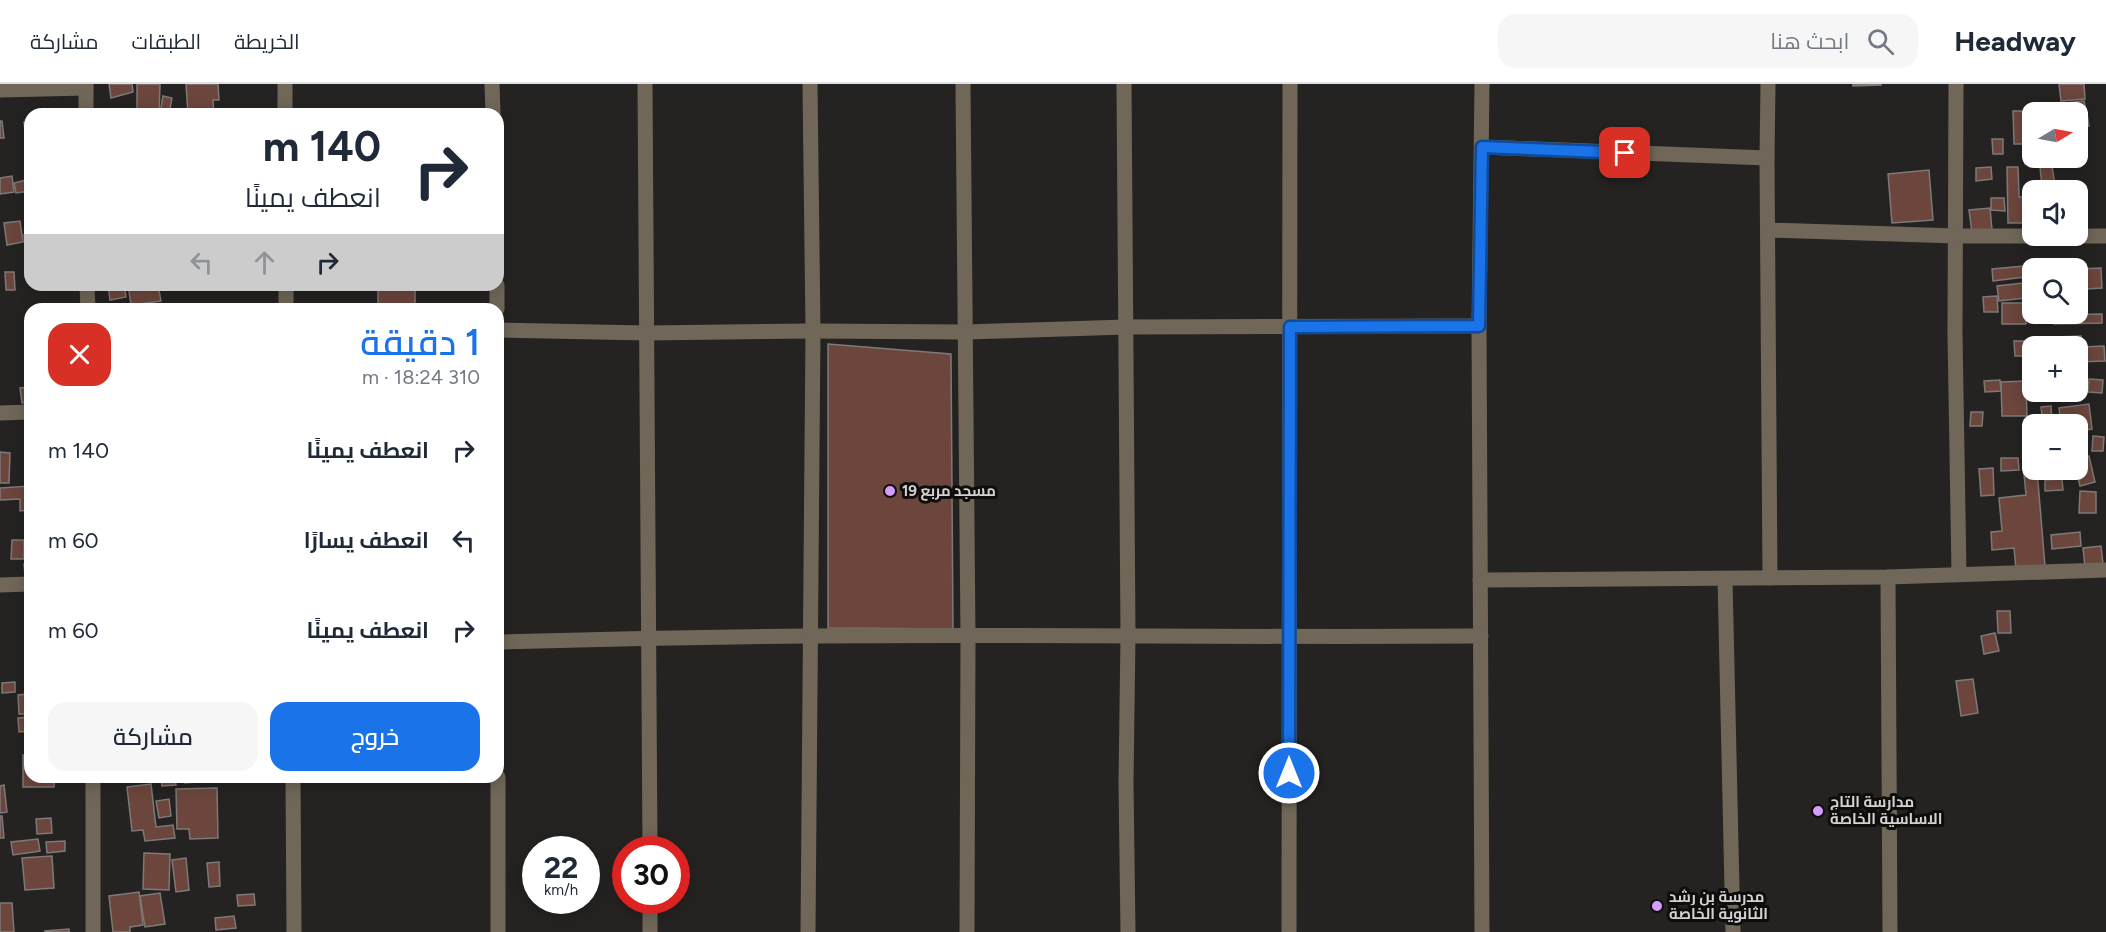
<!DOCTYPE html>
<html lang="ar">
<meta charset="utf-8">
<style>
:root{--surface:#fff;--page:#f6f6f7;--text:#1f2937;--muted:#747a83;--line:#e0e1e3;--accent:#1a73e8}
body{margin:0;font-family:Figtree,Cairo,sans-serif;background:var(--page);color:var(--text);direction:rtl;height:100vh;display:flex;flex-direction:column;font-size:22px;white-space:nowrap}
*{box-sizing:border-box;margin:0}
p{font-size:20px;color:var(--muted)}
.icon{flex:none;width:33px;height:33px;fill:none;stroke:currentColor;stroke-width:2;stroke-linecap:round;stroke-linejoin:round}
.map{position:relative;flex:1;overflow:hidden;direction:ltr}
.side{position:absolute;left:24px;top:219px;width:480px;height:480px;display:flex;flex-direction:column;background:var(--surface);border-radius:18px;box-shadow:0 3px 15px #0003;direction:rtl}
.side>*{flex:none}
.top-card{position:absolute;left:24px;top:24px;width:480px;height:183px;border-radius:18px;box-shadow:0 3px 15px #0003;direction:rtl;background:#fff;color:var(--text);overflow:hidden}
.needle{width:39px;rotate:80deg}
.tools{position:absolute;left:2022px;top:18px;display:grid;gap:12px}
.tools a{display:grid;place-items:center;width:66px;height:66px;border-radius:12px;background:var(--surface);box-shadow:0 3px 15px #0003;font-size:30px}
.speed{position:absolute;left:522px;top:752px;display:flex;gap:12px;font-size:30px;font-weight:700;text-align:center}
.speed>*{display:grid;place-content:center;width:78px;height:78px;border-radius:50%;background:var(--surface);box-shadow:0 3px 15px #0003;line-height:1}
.speed small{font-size:15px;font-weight:400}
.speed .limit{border:9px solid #d22;background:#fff;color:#111}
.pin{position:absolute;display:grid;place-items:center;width:51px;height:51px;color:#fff;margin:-26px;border-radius:12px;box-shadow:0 3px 9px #0006}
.me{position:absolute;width:66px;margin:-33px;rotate:0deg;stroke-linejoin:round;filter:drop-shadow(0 0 4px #0008)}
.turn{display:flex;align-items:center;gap:21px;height:126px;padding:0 24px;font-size:27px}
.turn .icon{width:78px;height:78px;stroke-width:2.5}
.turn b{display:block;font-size:42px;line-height:51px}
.lanes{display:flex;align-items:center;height:57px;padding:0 24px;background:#0003;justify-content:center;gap:30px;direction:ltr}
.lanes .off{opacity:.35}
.round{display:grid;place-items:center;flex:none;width:63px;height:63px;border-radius:18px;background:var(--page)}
.summary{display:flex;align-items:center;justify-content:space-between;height:102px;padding:0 24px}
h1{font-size:36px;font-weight:600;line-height:45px;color:var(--accent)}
.button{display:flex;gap:12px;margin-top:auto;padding:12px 24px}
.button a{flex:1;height:69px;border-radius:18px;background:var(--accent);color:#fff;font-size:24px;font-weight:600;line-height:69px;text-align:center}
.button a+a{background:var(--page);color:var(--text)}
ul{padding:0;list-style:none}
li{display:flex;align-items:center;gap:18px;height:90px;padding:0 24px}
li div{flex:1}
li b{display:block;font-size:22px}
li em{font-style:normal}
header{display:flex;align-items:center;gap:36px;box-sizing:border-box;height:84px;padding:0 30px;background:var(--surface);border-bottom:2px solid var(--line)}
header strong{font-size:28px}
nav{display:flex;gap:33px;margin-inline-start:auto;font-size:21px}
.search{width:420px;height:54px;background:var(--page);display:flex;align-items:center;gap:15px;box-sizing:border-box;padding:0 21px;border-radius:18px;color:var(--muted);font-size:22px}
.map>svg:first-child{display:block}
</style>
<header>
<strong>Headway</strong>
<div class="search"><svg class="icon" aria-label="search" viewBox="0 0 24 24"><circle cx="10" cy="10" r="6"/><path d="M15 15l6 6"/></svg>ابحث هنا</div>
<nav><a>الخريطة</a><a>الطبقات</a><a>مشاركة</a></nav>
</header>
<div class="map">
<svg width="2106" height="848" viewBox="0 0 2106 848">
<rect width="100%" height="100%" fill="#252321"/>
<g fill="#6c463d" stroke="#7d7978" stroke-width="1.5">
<polygon points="109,0 132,0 133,8 111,14"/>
<polygon points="137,0 160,0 159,30 137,30"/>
<polygon points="186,0 218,0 219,16 213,16 214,30 188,30"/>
<polygon points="1853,0 1881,0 1881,1 1853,2"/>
<polygon points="2059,0 2084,0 2085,15 2061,17"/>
<polygon points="163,12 172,14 169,30 160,29"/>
<polygon points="2084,17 2086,26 2066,28 2066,19"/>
<polygon points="2013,27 2051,27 2051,28 2032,28 2032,74 2042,74 2042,80 2025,80 2025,60 2014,60"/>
<polygon points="2087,29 2089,42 2078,43 2078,30"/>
<polygon points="0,37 2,37 4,54 0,54"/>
<polygon points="30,37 30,64 27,64 24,38"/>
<polygon points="1992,55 2003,55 2003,70 1993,70"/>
<polygon points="2052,82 2055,101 2042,102 2040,83"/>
<polygon points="1991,83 1992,95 1976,97 1976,84"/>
<polygon points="2007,83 2018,83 2019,113 2032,113 2032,139 2008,139"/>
<polygon points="1929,86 1933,136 1892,139 1888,90"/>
<polygon points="12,92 14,108 0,110 0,94"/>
<polygon points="30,95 30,107 16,109 14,99"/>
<polygon points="2065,103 2080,103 2080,115 2078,115 2078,106 2065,106"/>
<polygon points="1991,114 2004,114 2005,127 1991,126"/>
<polygon points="1990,124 1992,146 1972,149 1969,126"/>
<polygon points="20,137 23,158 7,161 4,139"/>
<polygon points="30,150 30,163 25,163 24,151"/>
<polygon points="2024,182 2025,193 1993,197 1992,185"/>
<polygon points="2101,184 2102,204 2086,205 2087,229 2078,229 2078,185"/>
<rect x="2029" y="185" width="3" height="10"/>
<polygon points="5,188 14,188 15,206 6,206"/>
<polygon points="2023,199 2025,214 1999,217 1997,202"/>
<polygon points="55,201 76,201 76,204 56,205"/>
<polygon points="108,201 124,201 126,213 110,216"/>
<polygon points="128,201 158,201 161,217 131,221"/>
<polygon points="378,201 415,201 415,223 378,224"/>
<polygon points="2027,206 2032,206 2032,230 2035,230 2030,230"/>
<polygon points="1997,212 1998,228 1984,228 1983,213"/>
<polygon points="2002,219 2027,219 2026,240 2002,240"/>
<polygon points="2102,230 2102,239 2054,240 2054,231"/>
<polygon points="2081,252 2082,263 2104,262 2105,277 2078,278 2078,262 2056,262 2056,253"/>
<polygon points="2014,257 2029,257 2030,272 2015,272"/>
<polygon points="828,260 951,270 953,545 828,544"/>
<polygon points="2089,295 2103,296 2102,309 2088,308"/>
<polygon points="2000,296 2001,307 1985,308 1984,297"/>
<polygon points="2026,297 2027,332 2002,332 2001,298"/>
<polygon points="30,303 30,318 22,319 20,304"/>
<polygon points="2089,320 2092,345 2078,347 2078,340 2061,340 2059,324"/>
<polygon points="2051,322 2052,339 2043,340 2041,323"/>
<polygon points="1971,328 1983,328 1982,342 1970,342"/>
<polygon points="2078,352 2083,352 2084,364 2078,364"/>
<polygon points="2093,352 2104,353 2103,367 2092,367"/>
<polygon points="0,368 10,369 9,399 0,399"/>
<polygon points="2089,372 2095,398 2080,402 2076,386 2078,375"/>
<polygon points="2001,374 2018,374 2019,386 2001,387"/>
<polygon points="2023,380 2032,380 2032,386 2037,386 2045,482 2016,485 2014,464 1992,466 1991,448 2002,447 1999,414 2026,411"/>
<polygon points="1993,384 1994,411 1981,412 1979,385"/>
<polygon points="2062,395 2063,406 2045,407 2045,396"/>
<polygon points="30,402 30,426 20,427 20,415 0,416 0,404"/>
<polygon points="2080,407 2096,408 2096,429 2079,429"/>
<polygon points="30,432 30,455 27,433"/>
<polygon points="2080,448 2081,462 2052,465 2051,451"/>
<polygon points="12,456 24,456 24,475 11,475"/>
<polygon points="2101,462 2103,480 2085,483 2083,464"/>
<polygon points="24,480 30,480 30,491 25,491"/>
<polygon points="1997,527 2010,527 2011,549 1998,549"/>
<polygon points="1995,549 1999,567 1984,570 1981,552"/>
<polygon points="1973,595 1978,629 1961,632 1956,597"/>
<polygon points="15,598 15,608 2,609 2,599"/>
<polygon points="27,601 30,601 30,630 19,630 18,611 28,610"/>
<polygon points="30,633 30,647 19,648 18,634"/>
<polygon points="23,671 30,671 30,693 54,693 54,703 23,703"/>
<polygon points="161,693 175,693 176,701 162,702"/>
<polygon points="185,693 240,693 241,694 185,699"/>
<polygon points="151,700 156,743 173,741 175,754 145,757 143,746 132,747 127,703"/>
<polygon points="4,701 7,728 0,729 0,702"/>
<polygon points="217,704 218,754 190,755 189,745 177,745 176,705"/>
<polygon points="169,715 171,732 159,734 156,717"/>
<polygon points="0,732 2,732 4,754 0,754"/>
<polygon points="51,734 52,749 37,750 36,735"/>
<polygon points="38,755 40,767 13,771 11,758"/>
<polygon points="65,757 65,767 47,769 46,758"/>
<polygon points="144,769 170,770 169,806 143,805"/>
<polygon points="52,772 54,804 25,806 22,774"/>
<polygon points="186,774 189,806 176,808 172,776"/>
<polygon points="219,778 220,802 209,803 207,779"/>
<polygon points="139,808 143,841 130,843 130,848 113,848 109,812"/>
<polygon points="160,809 165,840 145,843 140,812"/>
<polygon points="254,810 255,821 238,822 237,811"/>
<polygon points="0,819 12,819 14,848 0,848"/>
<polygon points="234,832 236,844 216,846 215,834"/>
<polygon points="69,845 69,848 45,848 45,847"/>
</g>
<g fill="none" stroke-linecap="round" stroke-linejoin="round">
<g stroke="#706759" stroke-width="15">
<polyline points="86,0 86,30"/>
<polyline points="285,0 285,30"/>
<polyline points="492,0 493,30"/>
<polyline points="645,0 650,765"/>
<polyline points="963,0 968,553 967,848"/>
<polyline points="1124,0 1128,551 1126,699 1128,848"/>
<polyline points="1768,0 1767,74 1770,494"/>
<polyline points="1956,0 1955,249 1959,490"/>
<polyline points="0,6 86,4"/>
<polyline points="1483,63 1767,74"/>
<polyline points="1768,146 1956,152 2106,152"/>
<polyline points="87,201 88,225"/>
<polyline points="286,201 286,225"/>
<polyline points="497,201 497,225"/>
<polyline points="498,246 647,249 813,247 966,248 1126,243 1479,242"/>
<polyline points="0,329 30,328"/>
<polyline points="1888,493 1890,848"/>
<polyline points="1725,495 1733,848"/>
<polyline points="1480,496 1888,493 2106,486"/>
<polyline points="0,501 30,500"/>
<path d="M498,558C602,555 705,553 809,552C1033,550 1257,554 1481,552"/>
<polyline points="93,693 93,848"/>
<polyline points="293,693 294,848"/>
<polyline points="498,848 498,693"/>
<polyline points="650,848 650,816"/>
<polyline points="808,848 813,247 810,0"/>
<polyline points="1289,848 1290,0"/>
<polyline points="1482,848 1479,242 1482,0"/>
</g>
</g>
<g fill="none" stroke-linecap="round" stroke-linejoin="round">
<defs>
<polyline id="route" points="1289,689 1290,243 1479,242 1482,63 1625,69"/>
</defs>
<use href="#route" stroke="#114b97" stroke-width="15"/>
<use href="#route" stroke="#1a73e8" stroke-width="10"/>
</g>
<g fill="#d29dfd" stroke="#0e0d0c" stroke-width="2">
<circle cx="890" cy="407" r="6"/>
<circle cx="1818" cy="727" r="6"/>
<circle cx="1657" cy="822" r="6"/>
</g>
<g text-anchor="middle" stroke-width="6" stroke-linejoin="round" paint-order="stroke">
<g font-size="15" font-weight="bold" fill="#d4d2d1" stroke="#0e0d0c" text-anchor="start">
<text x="902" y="412">مسجد مربع 19</text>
<text x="1830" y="723">مدارسة التاج<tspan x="1830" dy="17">الاساسية الخاصة</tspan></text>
<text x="1669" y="818">مدرسة بن رشد<tspan x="1669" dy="17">الثانوية الخاصة</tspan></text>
</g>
</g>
</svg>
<div class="tools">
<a><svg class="needle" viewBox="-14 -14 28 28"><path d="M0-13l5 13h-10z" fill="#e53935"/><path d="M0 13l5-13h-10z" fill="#747a83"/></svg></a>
<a><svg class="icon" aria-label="sound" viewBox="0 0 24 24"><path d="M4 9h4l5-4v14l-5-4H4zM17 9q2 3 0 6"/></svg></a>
<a><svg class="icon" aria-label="search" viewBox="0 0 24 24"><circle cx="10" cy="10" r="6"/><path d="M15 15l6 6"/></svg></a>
<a>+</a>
<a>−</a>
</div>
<div class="speed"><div>22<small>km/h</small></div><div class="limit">30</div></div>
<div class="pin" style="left:1625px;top:69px;background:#d93025"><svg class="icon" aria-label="arrive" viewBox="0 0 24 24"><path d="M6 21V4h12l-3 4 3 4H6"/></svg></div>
<svg class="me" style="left:1289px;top:689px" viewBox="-20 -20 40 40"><circle r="17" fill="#1a73e8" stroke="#fff" stroke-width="3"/><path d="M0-11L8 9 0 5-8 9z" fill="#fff"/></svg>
<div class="top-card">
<div class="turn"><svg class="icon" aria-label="right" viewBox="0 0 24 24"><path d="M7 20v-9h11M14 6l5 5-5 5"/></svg><div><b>140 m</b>انعطف يمينًا</div></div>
<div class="lanes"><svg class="icon off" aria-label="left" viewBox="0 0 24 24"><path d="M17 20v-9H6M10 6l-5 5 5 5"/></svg><svg class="icon off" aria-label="ahead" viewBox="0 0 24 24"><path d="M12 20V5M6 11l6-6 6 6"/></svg><svg class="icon" aria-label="right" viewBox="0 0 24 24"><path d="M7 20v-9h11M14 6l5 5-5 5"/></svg></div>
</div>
<section class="side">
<div class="summary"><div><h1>1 دقيقة</h1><p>310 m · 18:24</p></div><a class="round" style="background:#d93025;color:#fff"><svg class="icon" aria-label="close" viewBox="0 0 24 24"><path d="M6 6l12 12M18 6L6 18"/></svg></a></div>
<ul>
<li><svg class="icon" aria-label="right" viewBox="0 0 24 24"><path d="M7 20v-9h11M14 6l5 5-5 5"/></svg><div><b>انعطف يمينًا</b></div><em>140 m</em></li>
<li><svg class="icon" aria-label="left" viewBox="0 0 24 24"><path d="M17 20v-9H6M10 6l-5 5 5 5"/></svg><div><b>انعطف يسارًا</b></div><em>60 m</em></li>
<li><svg class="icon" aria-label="right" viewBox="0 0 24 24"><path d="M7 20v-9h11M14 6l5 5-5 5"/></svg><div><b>انعطف يمينًا</b></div><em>60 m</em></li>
</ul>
<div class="button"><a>خروج</a><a>مشاركة</a></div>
</section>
</div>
